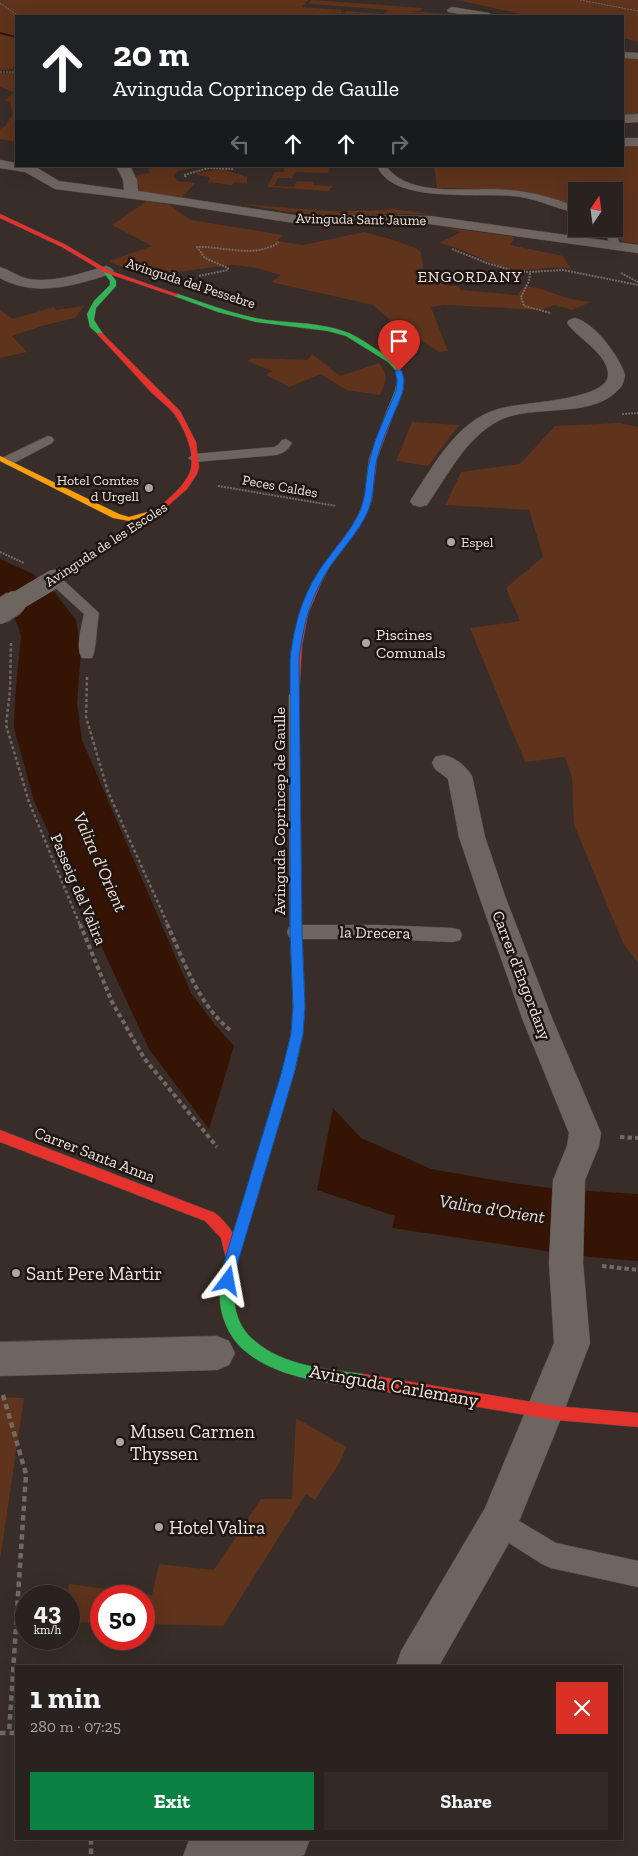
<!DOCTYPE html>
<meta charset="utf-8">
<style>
:root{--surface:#2a221e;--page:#322a27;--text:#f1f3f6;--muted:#a5a4a4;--line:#463f3c;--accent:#0b8043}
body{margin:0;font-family:"Zilla Slab",serif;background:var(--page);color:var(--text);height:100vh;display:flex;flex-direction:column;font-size:19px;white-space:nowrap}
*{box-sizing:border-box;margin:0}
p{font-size:16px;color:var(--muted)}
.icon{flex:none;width:28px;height:28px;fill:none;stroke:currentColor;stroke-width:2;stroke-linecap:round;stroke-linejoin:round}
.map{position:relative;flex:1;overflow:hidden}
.sheet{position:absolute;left:15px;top:1665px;width:608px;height:175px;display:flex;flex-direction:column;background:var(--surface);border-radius:0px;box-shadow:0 5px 20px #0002,0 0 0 1px var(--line)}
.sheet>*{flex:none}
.top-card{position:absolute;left:15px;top:15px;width:609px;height:152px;border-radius:0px;box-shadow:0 5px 20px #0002,0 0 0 1px var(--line);background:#202124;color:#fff;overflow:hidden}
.needle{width:32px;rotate:13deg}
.tools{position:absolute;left:568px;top:182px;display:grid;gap:10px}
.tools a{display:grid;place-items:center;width:55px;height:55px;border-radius:0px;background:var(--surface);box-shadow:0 5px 20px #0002,0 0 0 1px var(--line);font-size:25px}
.speed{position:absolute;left:15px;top:1585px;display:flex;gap:10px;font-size:25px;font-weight:700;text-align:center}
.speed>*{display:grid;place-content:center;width:65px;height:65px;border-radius:50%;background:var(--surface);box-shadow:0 5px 20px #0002,0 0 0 1px var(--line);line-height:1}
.speed small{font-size:12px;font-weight:400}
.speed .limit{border:8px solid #d22;background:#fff;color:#111}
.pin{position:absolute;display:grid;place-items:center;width:42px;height:42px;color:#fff;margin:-51px -21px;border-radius:50% 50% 50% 0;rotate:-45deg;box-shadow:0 0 5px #0007}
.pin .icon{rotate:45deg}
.me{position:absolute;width:55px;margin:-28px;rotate:13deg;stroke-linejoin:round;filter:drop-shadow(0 0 4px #0008)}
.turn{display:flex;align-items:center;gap:18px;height:105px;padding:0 15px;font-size:22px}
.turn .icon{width:65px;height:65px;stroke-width:2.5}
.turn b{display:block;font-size:35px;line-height:42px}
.lanes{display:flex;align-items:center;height:48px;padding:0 15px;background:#0003;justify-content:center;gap:25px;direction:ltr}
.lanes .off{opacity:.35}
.round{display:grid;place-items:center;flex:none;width:52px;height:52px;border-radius:0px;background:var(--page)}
.summary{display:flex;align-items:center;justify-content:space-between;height:85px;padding:0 15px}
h1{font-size:30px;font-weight:800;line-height:38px}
.button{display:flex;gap:10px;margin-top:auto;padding:10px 15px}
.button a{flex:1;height:58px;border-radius:0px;background:var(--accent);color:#fff;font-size:20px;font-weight:800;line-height:58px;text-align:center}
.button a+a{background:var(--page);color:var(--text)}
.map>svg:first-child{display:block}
</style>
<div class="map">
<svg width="638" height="1856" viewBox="0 0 638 1856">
<rect width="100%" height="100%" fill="#382d28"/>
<g fill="#5f331c">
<polygon points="0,0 308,0 302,7 342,10 340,16 16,16 16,69 0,70"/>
<polygon points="311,0 422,8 420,11 410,11 475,16 341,16 346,11 384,14 388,10 312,4 309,3"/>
<polygon points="457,0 638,0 638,42 623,38 622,16 529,16"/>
<polygon points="622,58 638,59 638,112 623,115"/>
<polygon points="0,73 16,73 16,142 0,139 0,129 5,126 13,114 10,102 4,101 14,92 0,87"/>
<polygon points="623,145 638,146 638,244 621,241 612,229 614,191 576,191 576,207 512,190 437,188 434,166 622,166"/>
<polygon points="162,166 204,166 178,171 174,175 177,181 195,183 182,197 140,192 136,175 150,173 148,169"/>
<polygon points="284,166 329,167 328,173 295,172 292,178 278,178 274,186 294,187 297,181 314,182 313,185 332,186 329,191 267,187 275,172 284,172"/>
<polygon points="222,169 247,177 247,183 235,182 231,185 208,182 210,177 197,175 197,173"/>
<polygon points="147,201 168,204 191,220 283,235 277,241 303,245 364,232 390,239 416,248 421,252 425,283 448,283 449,286 459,286 460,290 518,295 524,286 535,287 570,299 591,302 572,310 554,305 542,310 444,305 431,307 448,351 439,352 390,320 373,305 271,282 281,275 252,267 232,265 168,273 131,271 109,261 152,246 112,225"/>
<path d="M243,204L327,211H367L393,209L437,215C398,212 359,217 320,215C294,214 269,209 243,204Z"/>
<path d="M442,227L515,237L510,245L563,256L571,269C549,264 529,274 506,268C483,261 463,248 439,243L461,232Z"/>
<polygon points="84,306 75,318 42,326 12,336 27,352 0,358 0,310 13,319 54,307 56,310"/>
<path d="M312,354L340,376L379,363C389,375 386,382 380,395L346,390L321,374L289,387L266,375L272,371L247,361L252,358L308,360Z"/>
<polygon points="412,422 459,425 428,466 396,461"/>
<polygon points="620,423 638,427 638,963 623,943 574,825 572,778 565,757 525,762 470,628 520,621 506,588 543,557 529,510 445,505 461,472 520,464 555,426"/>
<polygon points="0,1397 24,1398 0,1560"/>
<polygon points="296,1418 346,1447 340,1462 315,1500 306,1494 223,1626 144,1624 144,1596 101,1596 101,1623 69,1622 69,1596 67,1596 69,1584 152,1595 159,1564 214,1570 261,1499 292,1499"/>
</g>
<g fill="#351404">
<polygon points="0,559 33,574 55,593 76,620 81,652 77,703 82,740 191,993 215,1025 234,1046 209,1129 149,1049 34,801 14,728 15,697 21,636 17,623 0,601"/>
<polygon points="333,1108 361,1138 431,1169 493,1180 556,1189 638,1194 638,1261 580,1256 392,1228 395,1216 317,1190"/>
</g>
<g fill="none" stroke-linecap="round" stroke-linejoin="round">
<polygon fill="#351404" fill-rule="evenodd" points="0,32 16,36 16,38 0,34"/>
<defs>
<g id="lane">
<path d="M377,166H386C411,200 472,186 509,190C532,192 555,198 576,207V213C558,209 540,200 521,197C486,191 393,206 377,166Z"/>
<polygon points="601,229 611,229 617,236 620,245 619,247 611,247 607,237"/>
<polygon points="48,436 52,437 54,440 52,443 12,464 7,465 1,461 2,458"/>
<path d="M286,439L292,443C288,450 284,453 276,455L194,462L188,458L194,454L274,447L278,445L282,440Z"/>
<path d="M54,575L59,576L99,613C97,622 96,653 92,658H82C75,648 82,626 84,614L49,582L47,579L49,576Z"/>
<polygon points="296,925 379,925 453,928 460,930 462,935 460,940 453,942 379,939 296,939 289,937 287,932 289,927"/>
<polygon points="499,1509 556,1543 638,1561 638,1587 551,1568 542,1564 490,1531 486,1522 490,1513"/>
</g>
<g id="street">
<polygon points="452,7 489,13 494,16 471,16 448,12 447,10"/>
<polygon points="622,52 638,53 638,59 622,58"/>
<polygon points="638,114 638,122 622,123 622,115"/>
<rect x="622" y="138" width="16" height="8"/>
<polygon points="0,160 16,163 16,166 34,166 59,181 124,190 123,180 116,166 130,166 137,180 138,191 294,215 430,216 638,245 638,253 430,224 294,223 174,204 55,189 25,172 0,168"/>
<path d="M106,266L111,268L114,271L111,274C75,285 36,298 0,278V267C10,270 18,277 29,279C56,283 81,273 106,266Z"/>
<path d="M575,318C595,323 619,356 625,375C624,380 623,386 619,389C592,420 532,403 498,421C465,439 448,475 427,505L420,507L413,505L410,501C433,467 456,421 498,409C520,402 605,401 608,376C610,355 577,338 567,323L569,320Z"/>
<path d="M444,755C456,758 466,766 472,776L485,837L505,896L552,1018L601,1133L599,1146L585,1180L583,1263L590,1343L564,1411L513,1536L439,1666H396L401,1651L485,1508L554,1343L549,1263L553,1180L567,1146L569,1133L522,1018L479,896L459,837L448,779L435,769L432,763L435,757Z"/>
<polygon points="217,1336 229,1341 235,1353 229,1365 217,1370 0,1376 0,1342"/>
<polygon points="193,1839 310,1839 304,1855 300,1856 183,1856 189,1840"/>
</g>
<g id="fast">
<polygon points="104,270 108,270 116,281 116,286 96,308 94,320 103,334 100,336 90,327 87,314 94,301 110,285 110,281 103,271"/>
<path d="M174,294H178C204,303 228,312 255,318C286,324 319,321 349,333C360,338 371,346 382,353C396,362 407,371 403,389C401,396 397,412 390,415L386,413L395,391L397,380L396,371L388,362L346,336L328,331L256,322L218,312L174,296Z"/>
<path d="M289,1065L293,1066L295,1070C282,1114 269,1158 256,1202C246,1234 230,1271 235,1306C237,1319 244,1333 255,1341C284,1366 326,1369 363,1374L368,1376L370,1381L368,1386L363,1388C323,1382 277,1378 245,1351C231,1340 221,1319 220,1301C219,1268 232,1236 242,1205C255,1160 269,1115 283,1070L285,1066Z"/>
</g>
<g id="slow">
<polygon points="0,456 119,514 129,517 151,511 155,513 129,521 113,518 0,461"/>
<polygon points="294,692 299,695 302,932 305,1006 303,1034 295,1070 293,1074 289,1075 285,1074 283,1070 291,1034 293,1006 290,932 289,695"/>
</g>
<g id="jam">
<polygon points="0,214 66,245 108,270 179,295 174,296 104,272 62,247 0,218"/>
<path d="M98,333H102L180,411L196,442L199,467L197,474L187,489L154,518L111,547L54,582L50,579L51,577C83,557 177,506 190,472C196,454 185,430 175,415C168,406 158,399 150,391C133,372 116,354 98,335Z"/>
<polygon points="387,411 394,413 377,459 372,499 368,511 360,526 329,568 321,583 308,614 302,645 299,695 294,698 291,697 291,661 299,614 312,583 321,568 352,526 360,511 364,499 369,459"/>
<path d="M0,1130L215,1213C228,1223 245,1245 237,1263L232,1265L227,1263L221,1238L205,1221L0,1142Z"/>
<polygon points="363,1374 556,1406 638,1413 638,1427 556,1420 363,1388 358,1386 356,1381 358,1376"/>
</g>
</defs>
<use href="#lane" stroke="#554b47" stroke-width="1"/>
<use href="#street" stroke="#554b47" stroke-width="1"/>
<use href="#fast" stroke="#554b47" stroke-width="1"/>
<use href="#slow" stroke="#554b47" stroke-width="1"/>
<use href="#jam" stroke="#554b47" stroke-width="1"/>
<g stroke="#726965" stroke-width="1" stroke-dasharray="2 1" stroke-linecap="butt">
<polyline points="580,0 638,11"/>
<polyline points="0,3 19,16"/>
<polyline points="0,72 16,72"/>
</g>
<g stroke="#726965" stroke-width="2" stroke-dasharray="2 1" stroke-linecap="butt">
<polyline points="186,177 184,175 209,168 234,169"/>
<polyline points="452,249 487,263 514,271 529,272 563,270 638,285"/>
<polyline points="530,273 529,281 521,297 524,306 551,313"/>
<polyline points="621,273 638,282"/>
<path d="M199,276L228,270V268L205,258L197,247C223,246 256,259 279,242"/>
<polyline points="622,414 638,413"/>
<polyline points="218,486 336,506"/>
<polyline points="0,552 24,563"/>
</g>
<g stroke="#726965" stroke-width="2.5" stroke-dasharray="3 2.5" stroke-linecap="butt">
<polyline points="11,643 10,691 6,725 29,802 80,925"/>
<polyline points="87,677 86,717 108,792 168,925"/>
</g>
<g stroke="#726965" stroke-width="4" stroke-dasharray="4.5 3" stroke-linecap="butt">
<polyline points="80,924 112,1002 144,1058 217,1147"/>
<path d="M167,924C184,961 198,1004 230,1030"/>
<polyline points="620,1137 638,1138"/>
<polyline points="602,1266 638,1270"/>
</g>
<g stroke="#726965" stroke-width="4.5" stroke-dasharray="5.5 4" stroke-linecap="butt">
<polyline points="3,1395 26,1474 9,1733"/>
<polyline points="0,1733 16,1733"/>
<polyline points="91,1839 91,1856"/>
</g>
<use href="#lane" fill="#6e6561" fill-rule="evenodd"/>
<use href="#street" fill="#6e6561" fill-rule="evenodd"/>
<use href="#fast" fill="#30b455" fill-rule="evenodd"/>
<use href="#slow" fill="#ff9f0a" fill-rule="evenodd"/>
<use href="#jam" fill="#e5322d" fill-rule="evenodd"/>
<defs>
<polyline id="street-bridge-far1" points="12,604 54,579"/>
<polyline id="street-bridge" points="0,612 14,603"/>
</defs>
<use href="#street-bridge-far1" stroke="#554b47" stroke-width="19" stroke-linecap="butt"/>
<use href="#street-bridge" stroke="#554b47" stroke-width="26" stroke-linecap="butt"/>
<use href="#street-bridge-far1" stroke="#6e6561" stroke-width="19"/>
<use href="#street-bridge" stroke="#6e6561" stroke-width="24"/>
</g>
<path fill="#1a73e8" stroke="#114b97" d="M399,369L402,371L404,380L403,391C395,413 383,436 377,459C373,476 375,494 368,511C359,532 342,549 329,568C310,599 304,622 299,658L302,932L305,1006L303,1034L294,1074L239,1259L233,1286L228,1288L223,1286L221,1281L225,1259L281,1074L291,1034L293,1006L290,932V658C295,622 302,595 323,565C335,548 351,531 360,511C367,494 365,476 370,459C375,436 387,413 396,391L397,380L395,371Z"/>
<g fill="#b0a59f" stroke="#1f1612" stroke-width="2">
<circle cx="149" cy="488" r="5"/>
<circle cx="451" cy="542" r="5"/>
<circle cx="366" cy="643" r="5"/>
<circle cx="16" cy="1273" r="5"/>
<circle cx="120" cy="1442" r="5"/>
<circle cx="159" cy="1527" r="5"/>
</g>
<g text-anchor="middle" stroke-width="5" stroke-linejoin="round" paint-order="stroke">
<g font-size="14" fill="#f1e5df" stroke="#1f1612">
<text transform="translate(361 219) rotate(1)" y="5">Avinguda Sant Jaume</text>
<text transform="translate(191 283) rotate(18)" y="5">Avinguda del Pessebre</text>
<text transform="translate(280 486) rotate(10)" y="5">Peces Caldes</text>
<text transform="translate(106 544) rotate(-33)" y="5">Avinguda de les Escoles</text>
</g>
<g font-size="14" fill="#f1e5df" stroke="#1f1612" text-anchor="end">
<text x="139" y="485">Hotel Comtes<tspan x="139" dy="16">d Urgell</tspan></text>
<text x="461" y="547" text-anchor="start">Espel</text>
</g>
<g font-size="16" letter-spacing="1" fill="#f1e5df" stroke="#1f1612">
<text x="470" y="282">ENGORDANY</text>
</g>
<g font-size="16" fill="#f1e5df" stroke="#1f1612" text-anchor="start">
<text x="376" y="640">Piscines<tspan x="376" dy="18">Comunals</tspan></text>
</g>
<g font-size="16" fill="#f1e5df" stroke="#1f1612">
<text transform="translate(279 811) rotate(-90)" y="6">Avinguda Coprincep de Gaulle</text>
<text transform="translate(79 889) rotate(67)" y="6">Passeig del Valira</text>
<text transform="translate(375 932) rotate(1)" y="6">la Drecera</text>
<text transform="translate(522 975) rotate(69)" y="6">Carrer d'Engordany</text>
<text transform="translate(95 1154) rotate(21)" y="6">Carrer Santa Anna</text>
</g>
<g font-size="18" font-style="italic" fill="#f0dad0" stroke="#1f1612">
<text transform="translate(100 862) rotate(66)" y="6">Valira d'Orient</text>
<text transform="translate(492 1209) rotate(9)" y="6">Valira d'Orient</text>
</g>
<g font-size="19" fill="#f1e5df" stroke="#1f1612" text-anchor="start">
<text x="26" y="1280">Sant Pere Màrtir</text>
<text x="130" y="1438">Museu Carmen<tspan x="130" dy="22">Thyssen</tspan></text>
<text x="169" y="1534">Hotel Valira</text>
</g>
<g font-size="19" fill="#f1e5df" stroke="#1f1612">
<text transform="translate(394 1385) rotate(10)" y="7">Avinguda Carlemany</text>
</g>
</g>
</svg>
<div class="tools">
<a><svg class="needle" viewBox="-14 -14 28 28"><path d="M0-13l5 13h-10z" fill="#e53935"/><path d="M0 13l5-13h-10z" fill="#a5a4a4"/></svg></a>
</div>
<div class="speed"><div>43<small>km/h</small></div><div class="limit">50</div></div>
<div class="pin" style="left:399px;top:371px;background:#d93025"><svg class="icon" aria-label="arrive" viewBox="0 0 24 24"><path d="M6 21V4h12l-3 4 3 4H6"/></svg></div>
<svg class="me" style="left:228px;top:1281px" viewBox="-20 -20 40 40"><path d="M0-17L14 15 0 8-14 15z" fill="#1a73e8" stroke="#fff" stroke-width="4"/></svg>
<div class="top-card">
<div class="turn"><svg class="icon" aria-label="ahead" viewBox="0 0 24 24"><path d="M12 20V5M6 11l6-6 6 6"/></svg><div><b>20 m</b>Avinguda Coprincep de Gaulle</div></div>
<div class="lanes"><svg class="icon off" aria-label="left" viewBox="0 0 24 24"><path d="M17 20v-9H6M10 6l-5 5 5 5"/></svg><svg class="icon" aria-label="ahead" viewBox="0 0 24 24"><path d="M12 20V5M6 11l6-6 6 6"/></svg><svg class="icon" aria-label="ahead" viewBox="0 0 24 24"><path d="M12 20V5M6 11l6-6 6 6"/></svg><svg class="icon off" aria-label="right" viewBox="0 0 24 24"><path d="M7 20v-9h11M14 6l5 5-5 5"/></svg></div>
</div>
<section class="sheet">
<div class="summary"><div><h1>1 min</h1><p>280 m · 07:25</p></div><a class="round" style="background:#d93025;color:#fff"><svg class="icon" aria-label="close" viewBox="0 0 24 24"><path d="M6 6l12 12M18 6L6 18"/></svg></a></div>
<div class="button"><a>Exit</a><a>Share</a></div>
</section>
</div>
